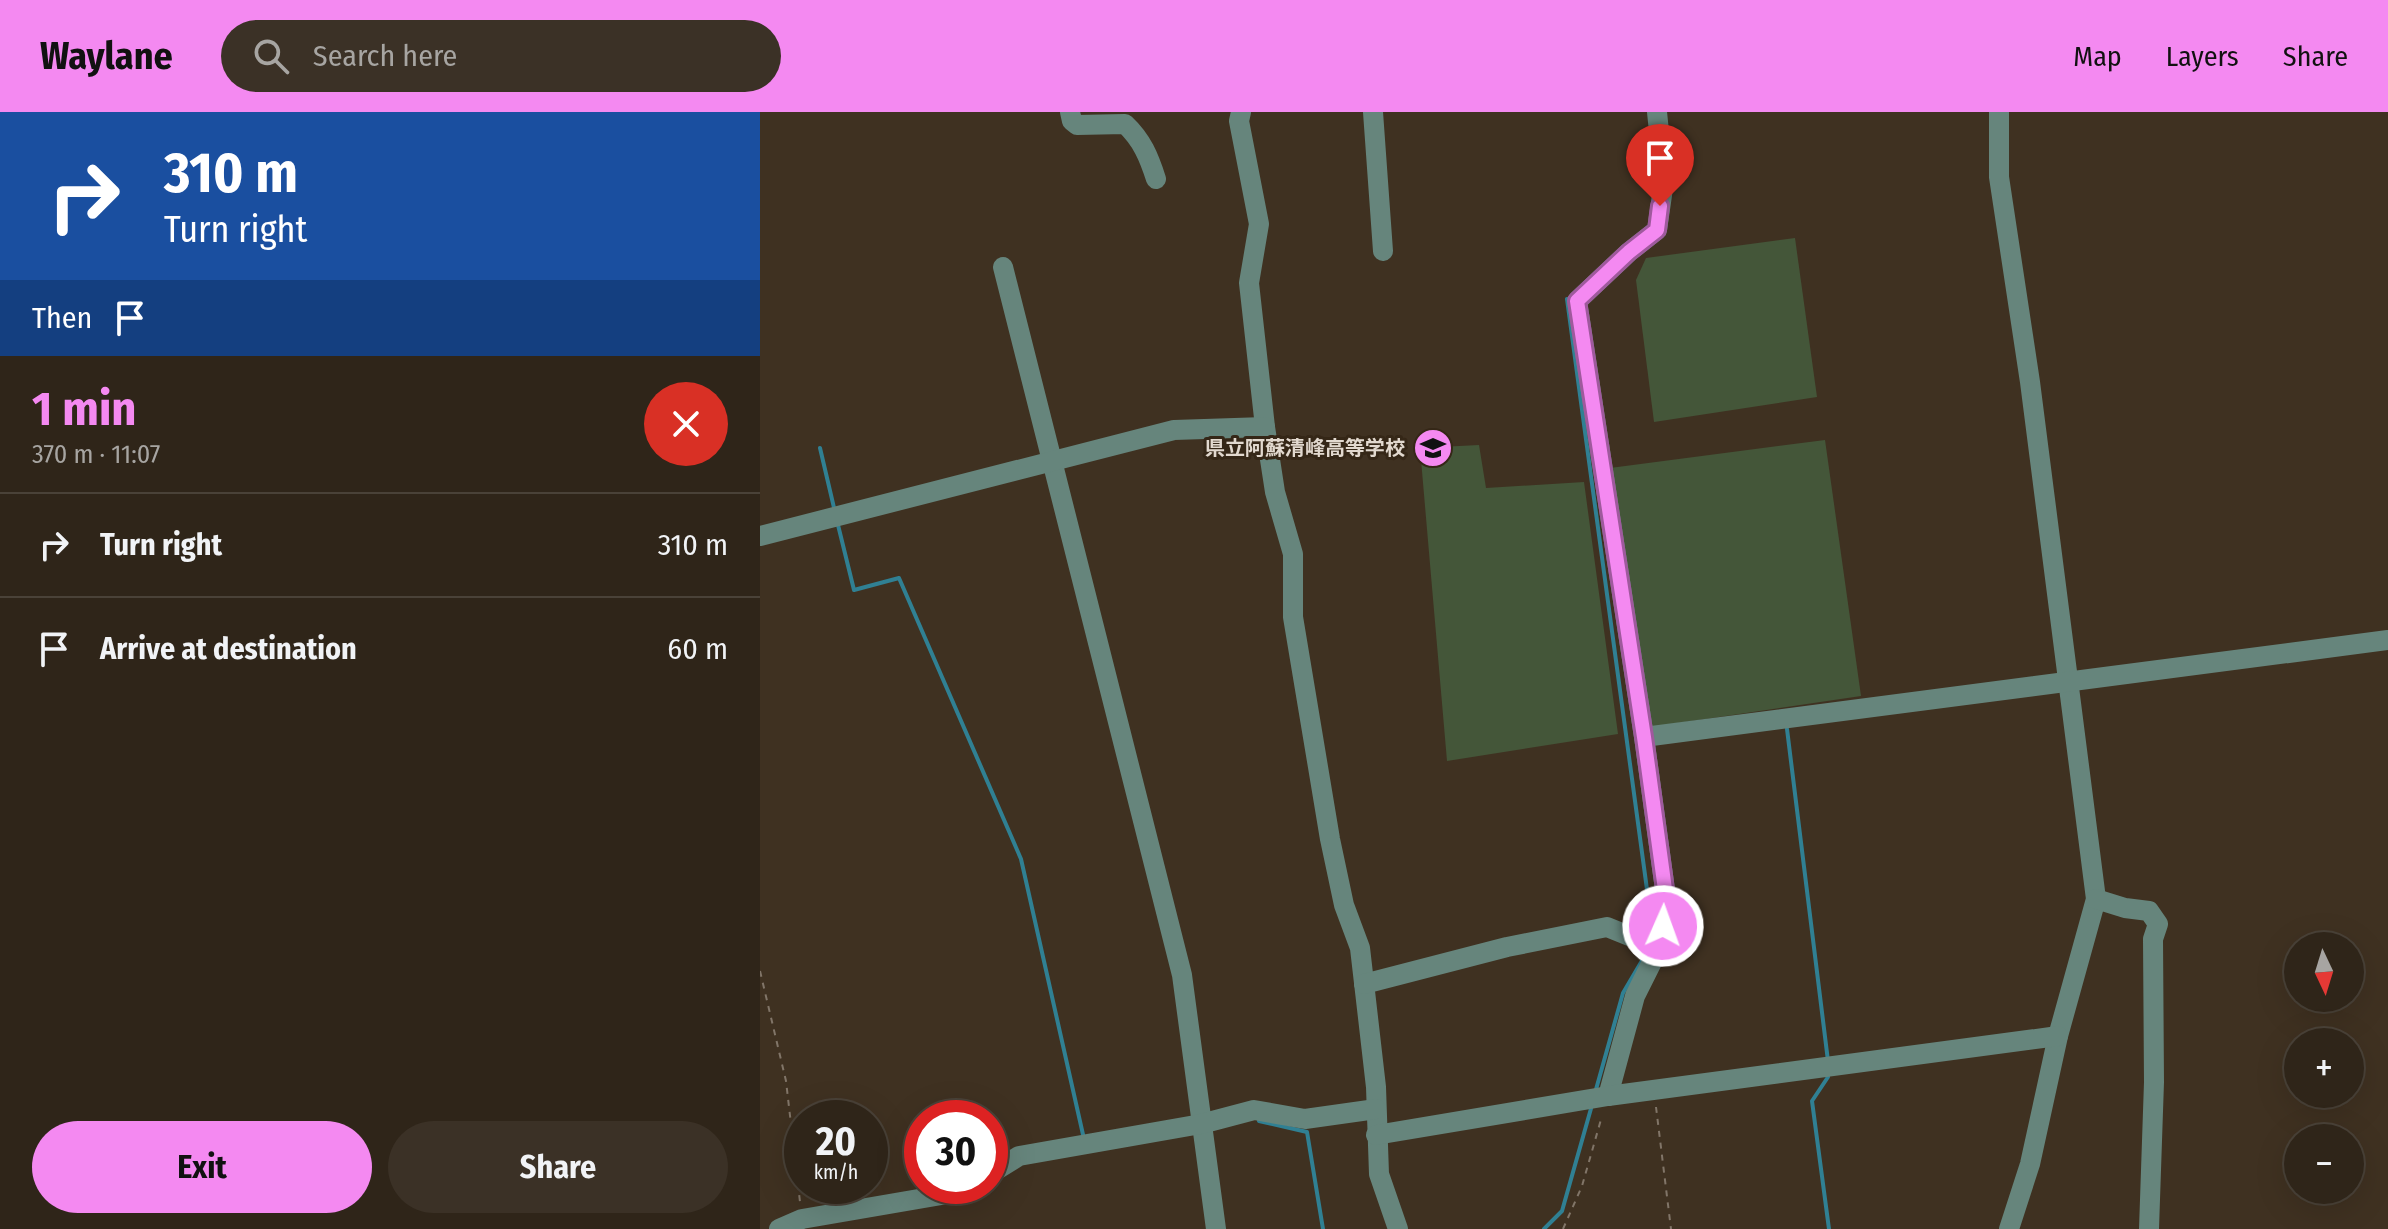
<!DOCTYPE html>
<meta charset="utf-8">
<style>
:root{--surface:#2f2519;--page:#3b3126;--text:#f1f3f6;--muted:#a7a5a2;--line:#4a4238;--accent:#f489f1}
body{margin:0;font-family:"Fira Sans Condensed","Noto Sans JP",sans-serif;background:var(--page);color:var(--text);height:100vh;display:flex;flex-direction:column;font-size:30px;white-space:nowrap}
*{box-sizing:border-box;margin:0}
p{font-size:26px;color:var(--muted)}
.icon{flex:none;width:44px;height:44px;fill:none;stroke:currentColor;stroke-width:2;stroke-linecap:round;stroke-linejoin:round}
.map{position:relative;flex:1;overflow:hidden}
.details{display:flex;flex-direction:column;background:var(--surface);width:760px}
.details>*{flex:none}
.top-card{background:#1a4fa0;color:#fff;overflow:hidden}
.needle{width:52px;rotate:176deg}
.tools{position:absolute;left:1524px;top:820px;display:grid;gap:16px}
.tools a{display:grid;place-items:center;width:80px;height:80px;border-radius:50%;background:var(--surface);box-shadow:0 8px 32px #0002,0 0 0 2px var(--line);font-size:40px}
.speed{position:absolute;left:24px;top:988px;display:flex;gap:16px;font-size:40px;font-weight:700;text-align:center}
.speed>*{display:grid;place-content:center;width:104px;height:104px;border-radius:50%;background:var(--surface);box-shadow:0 8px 32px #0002,0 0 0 2px var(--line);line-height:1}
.speed small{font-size:20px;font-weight:400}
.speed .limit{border:12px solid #d22;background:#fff;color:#111}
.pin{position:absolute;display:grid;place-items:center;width:68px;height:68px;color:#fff;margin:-82px -34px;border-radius:50% 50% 50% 0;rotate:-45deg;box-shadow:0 0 8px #0007}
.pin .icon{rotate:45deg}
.me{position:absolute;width:88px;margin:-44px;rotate:2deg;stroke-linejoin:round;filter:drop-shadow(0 0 6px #0008)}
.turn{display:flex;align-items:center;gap:28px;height:168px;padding:0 32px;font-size:36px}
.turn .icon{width:104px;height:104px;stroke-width:2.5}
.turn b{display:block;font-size:56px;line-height:68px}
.then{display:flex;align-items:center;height:76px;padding:0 32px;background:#0003;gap:16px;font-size:30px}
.round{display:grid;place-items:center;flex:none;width:84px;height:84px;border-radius:42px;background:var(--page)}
.headline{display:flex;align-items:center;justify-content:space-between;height:136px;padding:0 32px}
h1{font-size:48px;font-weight:700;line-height:60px;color:var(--accent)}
.action{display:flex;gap:16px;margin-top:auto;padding:16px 32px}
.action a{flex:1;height:92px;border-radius:48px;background:var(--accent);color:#111;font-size:32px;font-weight:700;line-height:92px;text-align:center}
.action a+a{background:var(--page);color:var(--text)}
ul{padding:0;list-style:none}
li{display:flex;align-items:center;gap:24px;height:104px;padding:0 32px;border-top:2px solid var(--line)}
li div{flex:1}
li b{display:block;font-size:30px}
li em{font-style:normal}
header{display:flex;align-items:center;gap:48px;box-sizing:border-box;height:112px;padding:0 40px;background:var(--accent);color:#111}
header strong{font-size:38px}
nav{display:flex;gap:44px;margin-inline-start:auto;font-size:28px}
.search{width:560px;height:72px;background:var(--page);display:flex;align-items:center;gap:20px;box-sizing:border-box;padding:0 28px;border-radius:44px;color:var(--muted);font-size:30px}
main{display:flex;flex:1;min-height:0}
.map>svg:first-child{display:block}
</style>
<header>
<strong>Waylane</strong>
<div class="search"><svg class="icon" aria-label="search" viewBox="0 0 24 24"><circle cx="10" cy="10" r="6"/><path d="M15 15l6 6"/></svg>Search here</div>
<nav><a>Map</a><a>Layers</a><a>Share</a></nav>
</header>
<main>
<section class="details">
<div class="top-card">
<div class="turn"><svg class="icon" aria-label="right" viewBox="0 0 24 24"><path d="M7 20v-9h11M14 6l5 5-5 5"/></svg><div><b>310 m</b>Turn right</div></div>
<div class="then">Then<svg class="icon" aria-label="arrive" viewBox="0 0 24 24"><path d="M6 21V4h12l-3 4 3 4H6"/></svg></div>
</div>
<div class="headline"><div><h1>1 min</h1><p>370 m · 11:07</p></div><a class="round" style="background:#d93025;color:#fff"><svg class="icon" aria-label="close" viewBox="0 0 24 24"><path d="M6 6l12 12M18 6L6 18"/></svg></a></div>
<ul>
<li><svg class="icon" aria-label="right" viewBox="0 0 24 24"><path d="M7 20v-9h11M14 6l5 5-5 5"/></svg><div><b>Turn right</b></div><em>310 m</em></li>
<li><svg class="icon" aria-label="arrive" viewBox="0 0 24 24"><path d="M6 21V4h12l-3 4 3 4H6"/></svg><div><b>Arrive at destination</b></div><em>60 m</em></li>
</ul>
<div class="action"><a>Exit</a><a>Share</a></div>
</section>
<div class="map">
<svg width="1628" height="1117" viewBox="0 0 1628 1117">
<rect width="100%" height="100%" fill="#3f3121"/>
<g fill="#445639">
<polygon points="1035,126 1057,285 894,310 876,168 886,146"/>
<polygon points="1065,328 1101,584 891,615 850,356"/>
<polygon points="719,333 726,376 824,370 858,622 687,649 660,336"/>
</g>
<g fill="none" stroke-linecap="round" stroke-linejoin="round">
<g stroke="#308093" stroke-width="4">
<polyline points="807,187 891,807 888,823"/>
<polyline points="60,336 75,400"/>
<polyline points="78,413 94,478 139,466 261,747 324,1027"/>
<polyline points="1027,617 1068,949"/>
<polyline points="1068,962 1068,965 1052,989 1069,1117"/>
<polyline points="835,981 863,881 883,847"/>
<polyline points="499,1009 547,1020 563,1117"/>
<polyline points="784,1117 802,1099 832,993"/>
</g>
<g stroke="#817568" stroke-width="2" stroke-dasharray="6 6" stroke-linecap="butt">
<polyline points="0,859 26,969 40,1090"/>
<polyline points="896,995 911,1117"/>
<polyline points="803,1117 822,1074 842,1004"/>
</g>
<g stroke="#66857c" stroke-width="20">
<path d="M310,0L312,9L317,13L365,12C382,28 389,45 396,67"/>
<polyline points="481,0 479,9 499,112 489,171 505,315 515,380 533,442 533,505 570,727 584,793 600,836 616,975 619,1062 638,1117"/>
<polyline points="613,0 623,139"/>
<polyline points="1239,0 1239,65 1270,270 1336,787 1298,924 1270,1052 1249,1117"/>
<polyline points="243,155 422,863 456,1117"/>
<polyline points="0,424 414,318 505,315"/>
<polyline points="884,625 817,189 869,140 897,118 904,69 897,0"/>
<polyline points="1336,787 1365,796 1389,799 1398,812 1393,827 1394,970 1389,1117"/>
<polyline points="604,872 747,835 847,815 899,836"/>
<polyline points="848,984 875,884 899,836 907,792 884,625 1628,528"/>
<polyline points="616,1023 848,984 1298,924"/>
<polyline points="230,1062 259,1044 441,1012 494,998 545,1007 616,997"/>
<polyline points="19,1117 42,1107 199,1080 209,1074"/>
</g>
</g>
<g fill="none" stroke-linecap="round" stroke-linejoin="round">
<defs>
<polyline id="route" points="900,94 897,118 869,140 817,189 884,625 907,792 903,814"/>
</defs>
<use href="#route" stroke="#9f599d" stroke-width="20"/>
<use href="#route" stroke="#f489f1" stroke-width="14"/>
</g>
<defs>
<symbol id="school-disc" viewBox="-11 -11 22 22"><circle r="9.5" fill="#f489f1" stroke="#352717"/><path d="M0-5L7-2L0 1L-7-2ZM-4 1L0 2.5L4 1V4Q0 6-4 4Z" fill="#111"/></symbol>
</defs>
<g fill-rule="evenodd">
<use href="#school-disc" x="651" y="314" width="44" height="44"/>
</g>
<g text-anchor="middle" stroke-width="6" stroke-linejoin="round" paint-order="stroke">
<g font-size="20" font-weight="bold" fill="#e2d9cf" stroke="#352717" text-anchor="end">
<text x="645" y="343">県立阿蘇清峰高等学校</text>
</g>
</g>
</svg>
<div class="tools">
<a><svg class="needle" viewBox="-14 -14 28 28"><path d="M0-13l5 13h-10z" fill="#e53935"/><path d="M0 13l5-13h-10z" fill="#a7a5a2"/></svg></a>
<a>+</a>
<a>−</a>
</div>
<div class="speed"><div>20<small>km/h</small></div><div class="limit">30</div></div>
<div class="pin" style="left:900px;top:94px;background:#d93025"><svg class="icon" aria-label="arrive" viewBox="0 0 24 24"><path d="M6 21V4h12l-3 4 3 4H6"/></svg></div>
<svg class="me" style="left:903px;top:814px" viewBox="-20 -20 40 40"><circle r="17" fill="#f489f1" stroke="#fff" stroke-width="3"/><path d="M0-11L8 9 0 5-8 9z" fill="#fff"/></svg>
</div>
</main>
